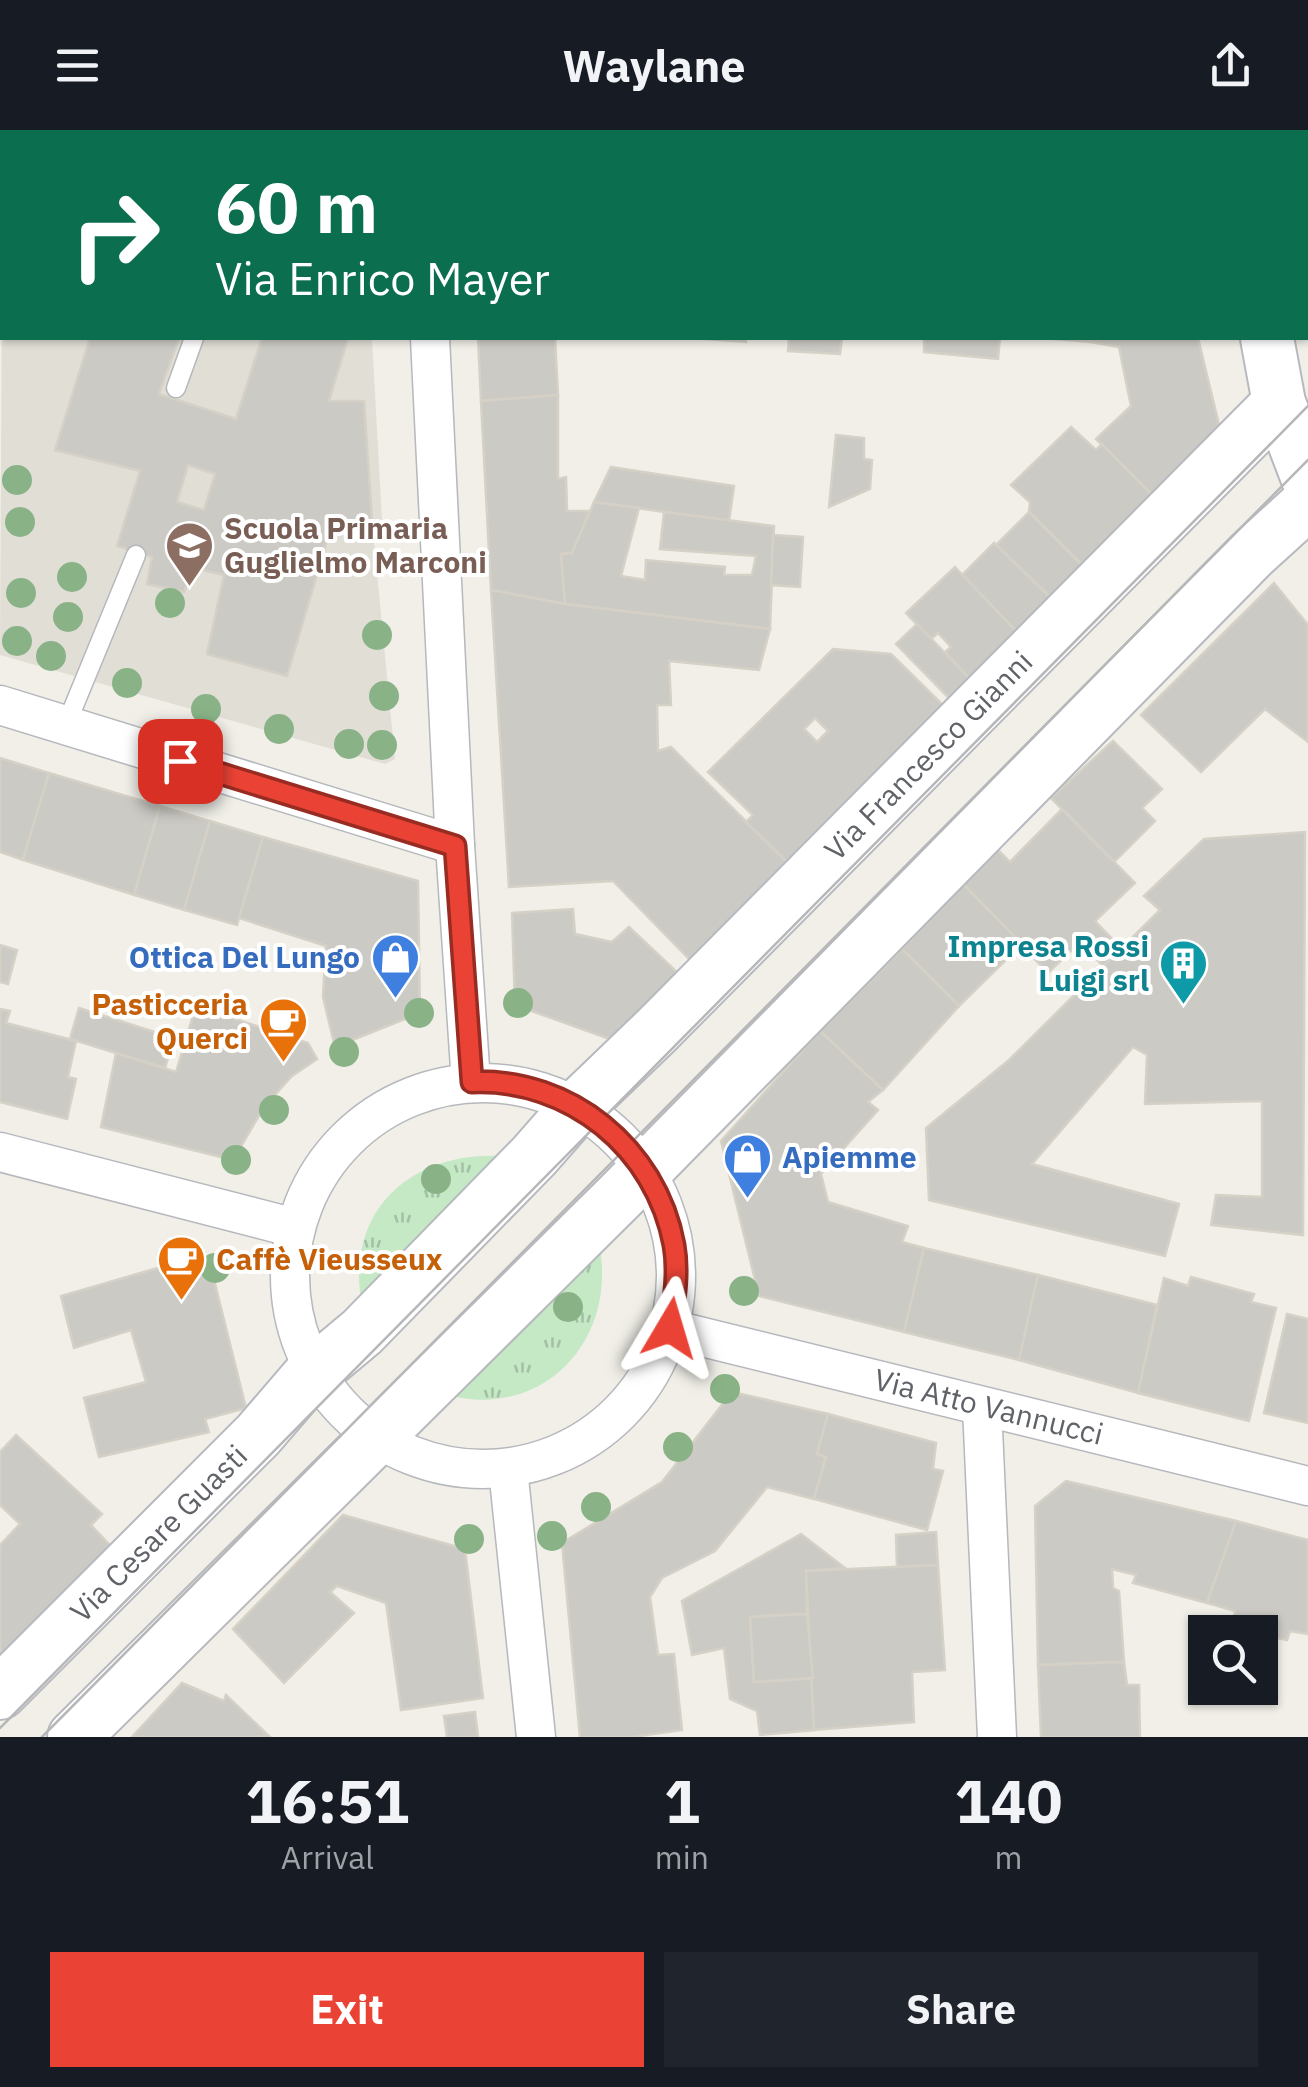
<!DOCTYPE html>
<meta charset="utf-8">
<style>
:root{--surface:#171b24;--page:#20242c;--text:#f1f3f6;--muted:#9ea1a6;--accent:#ea4335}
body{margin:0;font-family:"IBM Plex Sans",sans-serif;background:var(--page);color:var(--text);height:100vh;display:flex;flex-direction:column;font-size:38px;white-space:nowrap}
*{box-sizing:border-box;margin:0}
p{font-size:32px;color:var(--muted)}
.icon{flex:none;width:55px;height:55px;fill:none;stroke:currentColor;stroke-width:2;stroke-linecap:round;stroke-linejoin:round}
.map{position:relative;height:1607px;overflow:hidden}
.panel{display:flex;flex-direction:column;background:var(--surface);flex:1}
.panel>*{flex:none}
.hud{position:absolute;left:0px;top:0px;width:1310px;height:210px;box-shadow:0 2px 8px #0004;background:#0b6e4f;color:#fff;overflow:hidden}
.buttons{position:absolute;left:1188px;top:1485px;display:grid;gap:20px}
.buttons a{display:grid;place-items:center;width:90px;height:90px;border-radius:0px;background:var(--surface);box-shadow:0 2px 8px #0004;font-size:50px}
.pin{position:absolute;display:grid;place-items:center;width:85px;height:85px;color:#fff;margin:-42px;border-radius:20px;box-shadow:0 5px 15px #0006}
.me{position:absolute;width:110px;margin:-55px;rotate:7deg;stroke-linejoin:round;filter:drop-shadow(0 0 8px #0008)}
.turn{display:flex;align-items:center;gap:35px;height:210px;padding:0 50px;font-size:45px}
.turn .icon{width:130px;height:130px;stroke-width:2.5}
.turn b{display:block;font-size:70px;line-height:85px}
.eta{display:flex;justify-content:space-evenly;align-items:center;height:170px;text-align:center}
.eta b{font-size:60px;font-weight:700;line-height:70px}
.primary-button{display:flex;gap:20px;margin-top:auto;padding:20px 50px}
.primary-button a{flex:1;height:115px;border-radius:0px;background:var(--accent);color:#fff;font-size:40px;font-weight:700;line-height:115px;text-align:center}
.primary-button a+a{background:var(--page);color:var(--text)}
header{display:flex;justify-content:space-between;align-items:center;height:130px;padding:0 50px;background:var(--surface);font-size:45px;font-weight:700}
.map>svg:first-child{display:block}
</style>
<header><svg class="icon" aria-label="menu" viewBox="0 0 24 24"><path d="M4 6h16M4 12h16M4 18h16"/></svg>Waylane<svg class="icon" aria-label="share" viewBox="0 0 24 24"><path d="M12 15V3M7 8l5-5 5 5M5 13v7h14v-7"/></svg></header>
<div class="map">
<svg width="1308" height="1607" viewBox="0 0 1308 1607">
<defs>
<pattern id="grass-tufts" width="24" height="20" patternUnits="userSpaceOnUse" patternTransform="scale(2.5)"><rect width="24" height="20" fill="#c5e8c5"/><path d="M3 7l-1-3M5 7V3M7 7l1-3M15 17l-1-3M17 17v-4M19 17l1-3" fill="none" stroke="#a3c0a4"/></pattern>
</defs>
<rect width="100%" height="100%" fill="#f1efe8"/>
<polygon fill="#e1ded6" points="2,159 2,208 372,208 382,391 372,391 395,629 385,634 0,525"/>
<g fill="url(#grass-tufts)">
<path d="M500,1026L363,1180C342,1085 407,1022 500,1026Z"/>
<path d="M599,1113C618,1207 547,1288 451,1266Z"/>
</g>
<g fill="#cccac5" stroke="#d6d1c6" stroke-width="2.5" fill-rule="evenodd">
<polygon points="519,0 608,0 608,2"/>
<polygon points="608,0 701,0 608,2"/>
<polygon points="701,0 797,0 701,2"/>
<polygon points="926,0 1102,0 926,2"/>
<polygon points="1102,0 1203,0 1102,2"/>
<path d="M90,208H179L159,264L236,289L262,208H348L329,271H364L372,390L332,394L287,546L207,524L224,445L194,438L184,462L147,454L152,427L117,416L140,341L55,320ZM188,335L215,344L204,380L177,372Z"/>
<polygon points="478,208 555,208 558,265 481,271"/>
<polygon points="692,208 746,208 746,212"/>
<polygon points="789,208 842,208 840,224 788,221"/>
<polygon points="924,208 1000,208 998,229 924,222"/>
<polygon points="1043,208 1090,208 1090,212"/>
<polygon points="1090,208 1198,208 1220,299 1152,365 1096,309 1131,276 1119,217 1090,212"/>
<polygon points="558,265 558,349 566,347 567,381 590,381 572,423 561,424 565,474 491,460 481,271"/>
<polygon points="1071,297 1096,320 1102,314 1152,365 1082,435 1029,382 1030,372 1011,355"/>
<polygon points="836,305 864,308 864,329 872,330 870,359 829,377"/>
<polygon points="611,337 734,356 729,391 594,372"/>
<polygon points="594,372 639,378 621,446 645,450 646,430 725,437 724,445 752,445 756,426 660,419 664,382 774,396 770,499 565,474 561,424 572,423"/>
<polygon points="1029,382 1082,435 1050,467 996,415"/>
<polygon points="773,405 803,407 800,457 771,455"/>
<polygon points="994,413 1050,467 1017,502 962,445"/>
<polygon points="955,437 1017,502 970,549 945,522 951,517 938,503 931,509 906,483"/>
<polygon points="1274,453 1308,495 1308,612 1265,579 1201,642 1141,585"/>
<polygon points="491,460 565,474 770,499 759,540 669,531 671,575 657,575 658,621 671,617 787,732 690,830 613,751 509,757"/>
<polygon points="917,494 970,549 948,567 896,514"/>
<path d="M833,519L891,524L947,579L787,732L746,692L753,685L708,642ZM815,588L828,601L817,612L804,599Z"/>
<polygon points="1113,611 1162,659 1142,678 1155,691 1114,732 1051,668"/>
<polygon points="0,628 49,643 23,730 0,722"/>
<polygon points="49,643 160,676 134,765 23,730"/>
<polygon points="160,676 210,691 184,780 134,765"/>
<polygon points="1062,679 1135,753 1095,791 1122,819 1104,837 1080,812 1048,843 963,754 998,720 1010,732"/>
<polygon points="210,691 263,707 237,795 184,780"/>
<polygon points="1305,702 1303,1105 1211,1095 1216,1065 1262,1067 1262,971 1145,974 1147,925 1133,917 1032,1034 1179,1074 1165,1126 929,1070 926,998 1009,930 1160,780 1144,766 1204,709"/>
<polygon points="263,707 418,751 420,883 335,917 323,867 326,816 239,788"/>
<polygon points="963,754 1022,814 959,876 902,819"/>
<polygon points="573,779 575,804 612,812 629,797 680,845 618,912 515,875 512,783"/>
<polygon points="0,815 17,820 8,854 0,852"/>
<polygon points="902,819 959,876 883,960 820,901"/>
<polygon points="196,876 308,913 317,929 292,946 264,977 233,1030 101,997 116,923 176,942"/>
<polygon points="79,878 174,908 165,938 70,909"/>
<polygon points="0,879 10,881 6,893 76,911 68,947 76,949 67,989 0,972"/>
<polygon points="820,901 883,960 868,972 878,980 821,1044 828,1072 908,1096 902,1112 924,1118 904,1202 759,1166 721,1011"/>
<polygon points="924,1118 1038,1145 1019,1230 904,1202"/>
<polygon points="210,1134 246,1278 205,1289 209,1302 99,1327 84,1268 146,1252 131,1200 74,1218 61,1166 168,1135 172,1145"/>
<polygon points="1038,1145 1157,1175 1138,1263 1019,1230"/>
<polygon points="1191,1147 1254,1164 1251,1172 1276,1178 1249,1291 1138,1263 1164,1148 1188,1156"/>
<polygon points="1287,1184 1308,1189 1308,1293 1264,1283"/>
<polygon points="732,1262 828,1284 817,1324 826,1327 814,1369 767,1357 715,1421 662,1448 650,1467 658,1525 674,1524 682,1600 632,1607 580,1607 562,1413 662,1352"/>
<polygon points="828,1284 936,1313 933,1339 943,1341 927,1400 814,1369 826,1327 817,1324"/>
<polygon points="16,1305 102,1384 91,1395 119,1425 10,1535 0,1525 0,1415 20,1394 0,1375 0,1322"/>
<polygon points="1066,1351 1236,1391 1207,1473 1133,1453 1136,1445 1112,1439 1113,1458 1119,1461 1124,1532 1038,1535 1035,1376"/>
<polygon points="343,1385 465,1419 483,1568 401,1580 386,1473 337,1456 330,1462 354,1483 284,1553 233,1499"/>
<polygon points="1236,1391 1308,1410 1308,1504 1290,1501 1287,1510 1231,1498 1235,1481 1207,1473"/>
<polygon points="936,1402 938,1435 897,1438 896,1405"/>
<polygon points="801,1404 845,1438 806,1441 807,1484 750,1487 754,1552 813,1548 814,1600 760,1605 757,1581 730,1569 724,1518 692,1525 682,1471"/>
<polygon points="938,1435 945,1540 912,1542 914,1592 814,1600 806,1441"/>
<polygon points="807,1484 813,1548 754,1552 750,1487"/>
<polygon points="1124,1532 1127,1555 1139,1555 1140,1607 1041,1607 1038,1535"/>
<polygon points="182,1553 224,1571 226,1565 270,1607 132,1607"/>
<polygon points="475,1582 478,1607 447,1607 444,1586"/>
</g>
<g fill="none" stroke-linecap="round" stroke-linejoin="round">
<defs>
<g id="lane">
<polyline points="176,258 194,208"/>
<polyline points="66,595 136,425"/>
</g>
<g id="street">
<polyline points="423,0 423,2"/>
<polyline points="0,9 2,9"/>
<polyline points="430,208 455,715 471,953"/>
<polyline points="0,575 455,715"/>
<circle cx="483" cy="1146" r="193"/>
<polyline points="0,1022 295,1098"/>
<path id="s1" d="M670,1199L1308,1356"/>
<polyline points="982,1277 997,1607"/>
<polyline points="508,1339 536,1607"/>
</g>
<g id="secondary">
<polyline points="1276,2 1276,0"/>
<polyline points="1267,208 1279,273 1308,349"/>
<path id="s2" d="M0,1563L258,1305L307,1248L362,1202L534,1026L577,977L656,901L1279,273"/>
<polyline points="74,1607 620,1066 1251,425 1308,373"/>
</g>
</defs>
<use href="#lane" stroke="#b5b8bc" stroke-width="21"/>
<use href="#street" stroke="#b5b8bc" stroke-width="41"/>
<use href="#secondary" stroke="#b6babf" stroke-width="56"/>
<use href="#lane" stroke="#fff" stroke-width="18"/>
<use href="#street" stroke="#fff" stroke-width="38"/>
<use href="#secondary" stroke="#fff" stroke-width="52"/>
<g stroke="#b6b7b8" stroke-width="2.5">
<polyline points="0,1598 1308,276"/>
<polyline points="42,1607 1308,330"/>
</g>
</g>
<g fill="#89b387">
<circle cx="17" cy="350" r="15"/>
<circle cx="20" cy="392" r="15"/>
<circle cx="72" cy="447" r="15"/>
<circle cx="21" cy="463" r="15"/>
<circle cx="170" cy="473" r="15"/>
<circle cx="68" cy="487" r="15"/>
<circle cx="377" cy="505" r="15"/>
<circle cx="17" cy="511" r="15"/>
<circle cx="51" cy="526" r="15"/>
<circle cx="127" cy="553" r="15"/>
<circle cx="384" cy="566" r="15"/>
<circle cx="206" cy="579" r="15"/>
<circle cx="279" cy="599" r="15"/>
<circle cx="349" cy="614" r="15"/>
<circle cx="382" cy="615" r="15"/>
<circle cx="518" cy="873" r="15"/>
<circle cx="419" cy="883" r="15"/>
<circle cx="344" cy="922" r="15"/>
<circle cx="274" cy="980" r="15"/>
<circle cx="236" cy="1030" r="15"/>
<circle cx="436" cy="1049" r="15"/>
<circle cx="215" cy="1138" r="15"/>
<circle cx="744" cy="1161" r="15"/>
<circle cx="568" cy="1177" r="15"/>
<circle cx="725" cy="1259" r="15"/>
<circle cx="678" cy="1317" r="15"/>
<circle cx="596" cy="1377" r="15"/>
<circle cx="552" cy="1406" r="15"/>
<circle cx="469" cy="1409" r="15"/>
</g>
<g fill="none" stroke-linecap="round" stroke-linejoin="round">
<defs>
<path id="route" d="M180,631L455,716L472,952C570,948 656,1018 674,1115C679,1143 674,1171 670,1198"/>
</defs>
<use href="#route" stroke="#982c22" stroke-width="25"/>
<use href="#route" stroke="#ea4335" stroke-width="18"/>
</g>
<defs>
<symbol id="school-pin" viewBox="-11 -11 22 30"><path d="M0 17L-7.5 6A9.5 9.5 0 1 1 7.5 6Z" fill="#8d6e63" stroke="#fff"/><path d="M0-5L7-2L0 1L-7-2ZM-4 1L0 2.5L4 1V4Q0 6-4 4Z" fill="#fff"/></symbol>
<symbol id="shop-pin" viewBox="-11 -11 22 30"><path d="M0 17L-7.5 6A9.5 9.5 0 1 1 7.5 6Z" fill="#3f7fe0" stroke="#fff"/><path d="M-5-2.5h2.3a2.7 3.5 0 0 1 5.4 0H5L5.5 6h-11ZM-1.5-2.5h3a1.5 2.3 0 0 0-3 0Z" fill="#fff"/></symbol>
<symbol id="building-pin" viewBox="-11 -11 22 30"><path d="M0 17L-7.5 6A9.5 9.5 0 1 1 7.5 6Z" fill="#0f9aa8" stroke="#fff"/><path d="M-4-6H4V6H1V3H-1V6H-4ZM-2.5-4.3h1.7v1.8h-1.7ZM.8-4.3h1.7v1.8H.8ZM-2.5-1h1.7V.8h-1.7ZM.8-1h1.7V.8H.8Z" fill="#fff"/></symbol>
<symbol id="cafe-pin" viewBox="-11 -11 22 30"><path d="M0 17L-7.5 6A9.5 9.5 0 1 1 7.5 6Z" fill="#e8710a" stroke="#fff"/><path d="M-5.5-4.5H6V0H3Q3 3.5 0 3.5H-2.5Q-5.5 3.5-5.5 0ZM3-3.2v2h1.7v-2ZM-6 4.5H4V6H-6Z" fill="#fff"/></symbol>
</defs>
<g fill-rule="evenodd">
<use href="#school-pin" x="162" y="388" width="55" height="75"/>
<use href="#shop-pin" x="368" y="800" width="55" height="75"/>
<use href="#building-pin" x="1156" y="806" width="55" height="75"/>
<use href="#cafe-pin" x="256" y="864" width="55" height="75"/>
<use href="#shop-pin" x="720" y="1000" width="55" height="75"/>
<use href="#cafe-pin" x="154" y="1102" width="55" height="75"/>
</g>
<g text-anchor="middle" stroke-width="8" stroke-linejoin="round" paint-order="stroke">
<g font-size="30" font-weight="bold" fill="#785e54" stroke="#fff" text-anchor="start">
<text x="224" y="409">Scuola Primaria<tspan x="224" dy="34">Guglielmo Marconi</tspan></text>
</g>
<g font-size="30" fill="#5f6368" stroke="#fff">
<text dy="10" stroke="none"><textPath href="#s2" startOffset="1320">Via Francesco Gianni</textPath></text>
<text dy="10" stroke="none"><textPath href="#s1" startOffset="328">Via Atto Vannucci</textPath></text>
<text dy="10" stroke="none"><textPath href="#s2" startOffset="225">Via Cesare Guasti</textPath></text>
</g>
<g font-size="30" font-weight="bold" fill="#0d838f" stroke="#fff" text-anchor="end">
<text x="1149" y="827">Impresa Rossi<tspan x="1149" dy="34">Luigi srl</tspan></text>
</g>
<g font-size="30" font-weight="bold" fill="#366cbe" stroke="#fff" text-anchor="end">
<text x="360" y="838">Ottica Del Lungo</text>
<text x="782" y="1038" text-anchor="start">Apiemme</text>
</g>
<g font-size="30" font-weight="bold" fill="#c56008" stroke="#fff" text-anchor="end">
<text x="248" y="885">Pasticceria<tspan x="248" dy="34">Querci</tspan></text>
<text x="216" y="1140" text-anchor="start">Caffè Vieusseux</text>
</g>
</g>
</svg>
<div class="buttons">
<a><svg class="icon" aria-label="search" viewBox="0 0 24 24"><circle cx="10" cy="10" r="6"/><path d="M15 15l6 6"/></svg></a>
</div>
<div class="pin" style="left:180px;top:631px;background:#d93025"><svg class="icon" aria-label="arrive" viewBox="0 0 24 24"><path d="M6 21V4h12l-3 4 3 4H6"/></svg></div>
<svg class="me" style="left:670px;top:1198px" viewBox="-20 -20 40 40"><path d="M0-17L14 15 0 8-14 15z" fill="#ea4335" stroke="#fff" stroke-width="4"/></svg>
<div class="hud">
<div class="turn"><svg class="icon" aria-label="right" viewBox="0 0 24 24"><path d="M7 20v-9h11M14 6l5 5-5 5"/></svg><div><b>60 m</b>Via Enrico Mayer</div></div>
</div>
</div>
<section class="panel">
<div class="eta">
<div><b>16:51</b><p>Arrival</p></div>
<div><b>1</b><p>min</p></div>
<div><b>140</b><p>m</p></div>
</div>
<div class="primary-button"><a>Exit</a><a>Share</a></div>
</section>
